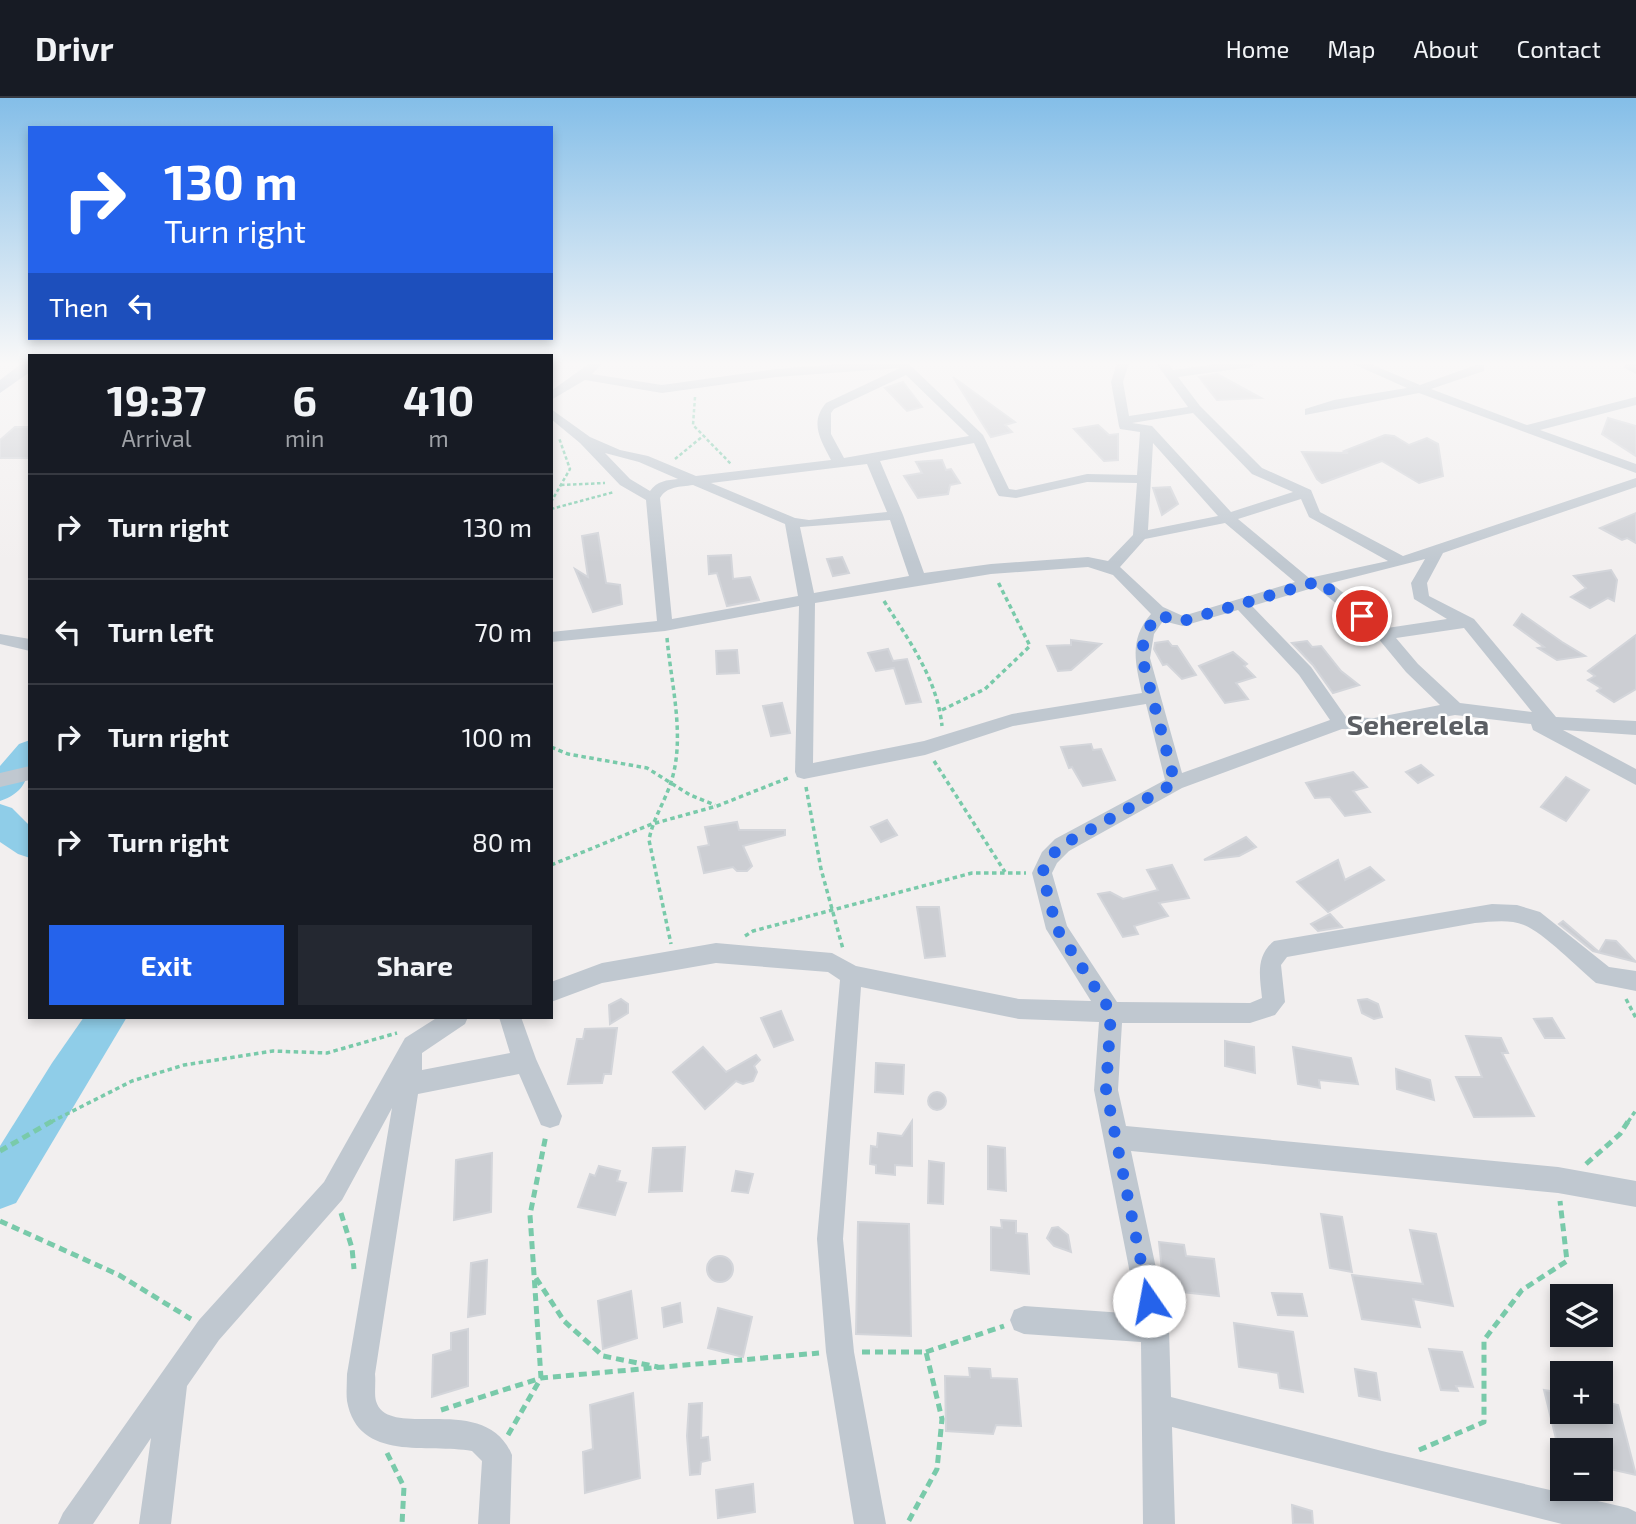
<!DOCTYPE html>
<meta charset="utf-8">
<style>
:root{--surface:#171b24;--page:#242831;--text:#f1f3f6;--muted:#9ea1a6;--line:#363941;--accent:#2563eb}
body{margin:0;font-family:"Exo 2",sans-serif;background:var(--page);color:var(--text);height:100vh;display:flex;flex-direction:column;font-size:26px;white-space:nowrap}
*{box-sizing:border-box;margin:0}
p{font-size:23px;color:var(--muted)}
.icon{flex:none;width:38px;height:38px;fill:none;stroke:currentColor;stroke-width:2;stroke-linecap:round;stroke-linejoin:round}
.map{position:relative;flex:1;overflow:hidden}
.drawer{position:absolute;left:28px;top:256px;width:525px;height:665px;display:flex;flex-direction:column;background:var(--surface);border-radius:0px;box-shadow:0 4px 10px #0003}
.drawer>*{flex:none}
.guide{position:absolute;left:28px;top:28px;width:525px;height:214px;border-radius:0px;box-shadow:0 4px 10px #0003;background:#2563eb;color:#fff;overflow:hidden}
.buttons{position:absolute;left:1550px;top:1186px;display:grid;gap:14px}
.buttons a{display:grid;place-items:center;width:63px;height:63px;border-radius:0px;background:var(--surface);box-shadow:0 4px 10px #0003;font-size:35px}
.pin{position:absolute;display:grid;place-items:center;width:60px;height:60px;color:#fff;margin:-30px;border:4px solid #fff;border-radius:50%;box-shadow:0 2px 7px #0007}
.me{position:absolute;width:77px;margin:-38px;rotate:348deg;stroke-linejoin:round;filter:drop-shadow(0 0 5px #0008)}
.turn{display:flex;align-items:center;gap:24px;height:147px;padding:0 21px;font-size:32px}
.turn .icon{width:91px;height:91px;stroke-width:2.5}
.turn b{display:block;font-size:49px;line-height:60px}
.then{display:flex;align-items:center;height:66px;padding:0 21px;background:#0003;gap:14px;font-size:26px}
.eta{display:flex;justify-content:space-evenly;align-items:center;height:119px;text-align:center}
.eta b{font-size:42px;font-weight:700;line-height:49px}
.primary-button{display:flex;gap:14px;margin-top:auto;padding:14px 21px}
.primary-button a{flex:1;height:80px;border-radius:0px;background:var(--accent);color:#fff;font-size:28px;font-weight:700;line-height:80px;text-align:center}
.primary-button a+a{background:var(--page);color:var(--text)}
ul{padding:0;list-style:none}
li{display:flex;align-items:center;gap:21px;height:105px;padding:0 21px;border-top:2px solid var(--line)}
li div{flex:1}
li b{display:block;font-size:26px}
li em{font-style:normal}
header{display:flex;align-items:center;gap:42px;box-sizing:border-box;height:98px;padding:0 35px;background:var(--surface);border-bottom:2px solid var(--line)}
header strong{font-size:33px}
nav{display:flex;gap:38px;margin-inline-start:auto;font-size:24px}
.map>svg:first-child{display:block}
</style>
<header>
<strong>Drivr</strong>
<nav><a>Home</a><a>Map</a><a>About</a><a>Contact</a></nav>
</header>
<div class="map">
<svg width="1636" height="1426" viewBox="0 0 1636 1426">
<rect width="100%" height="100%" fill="#f2efef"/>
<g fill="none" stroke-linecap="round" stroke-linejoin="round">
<g fill="#8fcde8" fill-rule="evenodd">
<path d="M30,642C30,670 31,693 0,703V668L19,646Z"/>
<polygon points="0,706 12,710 30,728 30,760 18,756 0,744"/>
<polygon points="84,919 127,919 16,1105 0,1111 0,1048 52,965"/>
</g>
</g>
<g fill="#ccced3" stroke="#d3d5da" stroke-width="2">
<polygon points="1217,276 1261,300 1217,302 1199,279"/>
<polygon points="953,279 1015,324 1005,327 1012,334 991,339"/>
<polygon points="903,284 922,309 907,313 885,290"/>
<polygon points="1608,320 1636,328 1636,358 1602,336"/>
<polygon points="1098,327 1109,337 1118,336 1118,362 1104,363 1074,331"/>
<polygon points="15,329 30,329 30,360 0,360 0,342"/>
<polygon points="1385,337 1394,338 1409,347 1427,340 1438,346 1443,378 1419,385 1382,363 1322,385 1317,381 1302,354 1348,355 1344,353"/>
<polygon points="942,362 946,372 951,371 960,385 950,387 948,396 918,400 904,378 922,375 916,364"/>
<polygon points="1170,389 1178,406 1162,417 1153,390"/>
<polygon points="1636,415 1636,445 1627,440 1622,442 1600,430"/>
<polygon points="598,435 606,485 620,487 622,506 593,514 575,471 588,479 582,438"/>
<polygon points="731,457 733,481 750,479 759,502 727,508 717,475 709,476 708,458"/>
<polygon points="842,459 849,475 833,478 827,461"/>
<polygon points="1611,472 1617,482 1614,503 1608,500 1590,510 1571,499 1586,490 1574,478"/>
<polygon points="1522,516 1562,544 1585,558 1557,562 1538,550 1544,549 1514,527"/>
<polygon points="1636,537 1636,591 1614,604 1597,593 1601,590 1588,582 1595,578 1588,573"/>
<polygon points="1071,542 1101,546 1071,572 1058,573 1047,548 1071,547"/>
<polygon points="1168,543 1172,548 1177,548 1196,577 1182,581 1167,566 1163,567 1154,551 1155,545"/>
<polygon points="1307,543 1312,549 1321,548 1341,573 1359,587 1333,595 1313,567 1292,545"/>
<polygon points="888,551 893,563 907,561 921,604 906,606 894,570 876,573 868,555"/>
<polygon points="737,552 739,575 717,576 716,553"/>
<polygon points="1233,554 1247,566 1244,568 1255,579 1236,585 1248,601 1225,605 1199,568"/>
<polygon points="782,605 790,635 771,638 763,608"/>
<polygon points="1091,646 1093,652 1101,651 1115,682 1083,688 1072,669 1069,670 1061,649"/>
<polygon points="1421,667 1433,677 1418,685 1406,674"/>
<polygon points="1353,674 1367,689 1353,693 1370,714 1345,718 1330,699 1315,700 1306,685"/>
<polygon points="1566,679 1589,692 1566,723 1541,709"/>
<polygon points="887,722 897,737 881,744 871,729"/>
<polygon points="737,724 739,732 785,732 785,737 743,748 752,768 747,773 737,773 733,769 704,775 698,749 709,747 705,729"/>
<polygon points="1246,739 1256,749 1239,758 1204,762"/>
<polygon points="1338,762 1345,782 1370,769 1384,782 1328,814 1297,784"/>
<polygon points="1172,767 1189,800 1159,805 1168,818 1134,828 1138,836 1123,839 1098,796 1110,794 1123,801 1158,792 1147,772"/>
<polygon points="917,809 939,809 945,858 925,860"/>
<polygon points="1330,816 1342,829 1318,833 1311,826"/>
<polygon points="1563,823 1599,854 1606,842 1616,843 1636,864 1593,853 1559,826"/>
<polygon points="621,901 628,906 628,915 610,926 609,907"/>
<polygon points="1367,901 1378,906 1382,919 1374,921 1362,915 1358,902"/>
<polygon points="781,913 793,942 774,949 761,920"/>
<polygon points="1552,920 1564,940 1545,940 1534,921"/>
<polygon points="617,930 611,976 604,976 602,985 568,986 577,941 583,941 585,931"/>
<polygon points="1466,938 1501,940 1508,955 1502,955 1534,1018 1474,1019 1456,979 1482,979"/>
<polygon points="1225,943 1254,949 1255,975 1225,968"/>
<polygon points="703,949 726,974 756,957 760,962 754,968 757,974 753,983 743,986 736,983 705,1011 673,974"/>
<polygon points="1293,949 1351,960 1358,986 1319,982 1320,990 1298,986"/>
<polygon points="876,965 904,967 903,996 875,994"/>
<polygon points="1396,971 1430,982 1434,1002 1397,991"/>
<circle cx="937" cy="1003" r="9"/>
<polygon points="912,1023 912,1068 895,1067 895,1077 876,1075 876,1067 870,1066 871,1048 877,1049 878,1035 902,1038"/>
<polygon points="988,1048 1005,1050 1006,1093 988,1091"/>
<polygon points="685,1049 682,1093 649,1094 653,1050"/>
<polygon points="492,1055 491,1114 454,1122 456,1062"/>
<polygon points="929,1063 944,1065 943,1106 928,1105"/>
<polygon points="599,1068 620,1073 617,1083 626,1085 615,1117 578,1109 590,1076 595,1078"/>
<polygon points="736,1073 753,1076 748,1095 732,1093"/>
<polygon points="1321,1116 1342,1119 1352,1174 1330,1170"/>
<polygon points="1001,1122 1016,1123 1016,1135 1027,1136 1029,1176 991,1172 991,1129 1002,1130"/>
<polygon points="858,1124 909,1126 911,1238 856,1236"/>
<polygon points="1058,1129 1068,1137 1071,1154 1054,1148 1047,1140 1052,1130"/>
<polygon points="1410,1132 1436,1136 1453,1208 1413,1201 1420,1229 1362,1221 1352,1177 1423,1186"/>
<polygon points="1159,1144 1184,1147 1186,1158 1214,1161 1219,1198 1164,1192"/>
<circle cx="720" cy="1171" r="13"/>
<polygon points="487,1162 485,1216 468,1219 471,1165"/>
<polygon points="631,1193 637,1240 603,1251 598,1203"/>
<polygon points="1272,1195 1302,1196 1307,1218 1278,1217"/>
<polygon points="680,1205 682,1224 664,1229 662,1210"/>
<polygon points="718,1210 752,1219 743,1259 708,1250"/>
<polygon points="1234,1225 1293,1234 1303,1294 1280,1290 1278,1275 1239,1269"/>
<polygon points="468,1231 468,1288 432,1299 433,1257 451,1252 451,1235"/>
<polygon points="1429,1251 1462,1254 1473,1289 1456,1288 1458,1293 1441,1292"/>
<polygon points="969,1270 990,1271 991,1280 1017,1281 1021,1328 996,1327 993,1336 946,1333 945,1278 970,1279"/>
<polygon points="1355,1271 1376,1275 1380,1302 1359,1298"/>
<polygon points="1544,1292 1563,1295 1563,1314 1601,1314 1601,1303 1618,1307 1636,1377 1601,1369 1601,1353 1559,1353"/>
<polygon points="633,1295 640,1380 585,1395 583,1354 593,1351 590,1307"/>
<polygon points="702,1305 701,1340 708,1339 710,1362 701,1364 700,1376 690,1377 687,1338 689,1306"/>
<polygon points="753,1386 755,1414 718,1420 716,1392"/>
<polygon points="1292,1407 1312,1413 1313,1426 1293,1426"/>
</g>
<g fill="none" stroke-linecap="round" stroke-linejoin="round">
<g stroke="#79caaa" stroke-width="2.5" stroke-dasharray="3.5 2.5" stroke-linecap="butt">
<polyline points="695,299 693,327 731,366"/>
<polyline points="675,361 703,338"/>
<polyline points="561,387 605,385"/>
<polyline points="551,404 570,371 559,340"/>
<polyline points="551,411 614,394"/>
</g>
<g stroke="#79caaa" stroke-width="3.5" stroke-dasharray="4.5 3.5" stroke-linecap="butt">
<path d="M884,503C909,543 937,580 942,628"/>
<path d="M667,540C671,585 685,637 672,681C666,702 653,720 649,742L671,846"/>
<polyline points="942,612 985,591 1030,548 997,482"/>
<polyline points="551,649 568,656 647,670 690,697 715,707"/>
<polyline points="934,663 1005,774"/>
<polyline points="806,689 821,771 843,851"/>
<polyline points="551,767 652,726 717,708 788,680"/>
<polyline points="745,838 753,833 972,775 1026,775"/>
<polyline points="1626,901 1636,920"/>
<polyline points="51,1024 132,983 184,967 273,953 327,955 397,935"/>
<polyline points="1628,1024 1636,1012"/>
</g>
<g stroke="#79caaa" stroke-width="5" stroke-dasharray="8 5" stroke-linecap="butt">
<polyline points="0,1053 54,1022"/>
<polyline points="1586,1066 1620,1036 1629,1022"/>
<polyline points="341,1115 352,1150 354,1171"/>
<polyline points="0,1123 119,1177 191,1221"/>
<polyline points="536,1180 564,1223 603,1258 658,1269"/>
<polyline points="862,1254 926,1254 942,1321 937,1371 907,1426"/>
<polyline points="926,1254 1004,1228"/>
<polyline points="441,1312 541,1280 819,1255"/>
<polyline points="508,1337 541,1280 530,1117 546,1037"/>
<polyline points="1419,1352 1484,1324 1484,1242 1522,1192 1567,1163 1560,1103"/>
<polyline points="387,1355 404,1389 402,1426"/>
</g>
<g fill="#c0c8d0" fill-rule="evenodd">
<path d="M590,265H603L592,276L662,287L776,271L853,265H908L983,337L1009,391L1016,392L1087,376L1137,377L1140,334L1120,331L1119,328L1111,284L1117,265H1129L1123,284L1129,318L1188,309L1156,265H1168L1173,272L1224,265H1257L1251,269L1178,279L1200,308L1262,370L1311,392L1320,414L1403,458L1636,380V389L1443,455L1427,485L1429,498L1474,521L1556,619L1636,623V637L1563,632L1636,671V687L1533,632L1531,626L1455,617L1374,632L1342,631L1182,690L1069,753L1057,765L1052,775L1067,828L1117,904L1250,905L1262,900C1260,879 1255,858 1274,843L1492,806L1517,807L1540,814L1609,869L1636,873V893L1596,885C1578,870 1544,835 1524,827C1509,821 1491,824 1475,825L1287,859L1281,867L1285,904L1275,917L1250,925H1122L1118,992L1126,1028L1558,1069L1636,1083V1109L1558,1095L1131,1053L1169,1231L1171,1299L1382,1353L1628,1410L1636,1414V1426H1562L1172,1329L1175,1426H1143L1141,1244L1024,1236L1014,1232L1010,1222L1014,1212L1024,1208L1138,1216L1094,992L1099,924L1019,921L861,889L843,1141L854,1254L886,1426H854L826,1254L817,1141L840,882L828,874L716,865L602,885L551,904V884L602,865L716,845L832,855L856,868L1019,901L1091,903L1046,831L1032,775L1042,754L1055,741L1165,682L1146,606L1013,628L925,657L804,681L797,679L795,674L799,508L665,533L551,544V534L657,523L646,402L620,387L580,345L551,321V311L590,339L620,352L648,358L696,378L831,362C821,342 809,325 826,305L900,270L776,279L662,295L585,282L551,302V293ZM906,277L969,338L844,360L831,336V315L834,311ZM1193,315L1252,376L1293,394L1231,414L1152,328L1132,325ZM974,345L997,395L999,398L1016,400L1087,384L1137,385L1133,437L1108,463L1088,459L991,466L924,475L903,417L880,363ZM1153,345L1218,418L1148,432ZM605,355L639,364L678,381C667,382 657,383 650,393L630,381ZM867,366L887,414L809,422L795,420L711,385ZM693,387L785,426L798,498L672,521L660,400C667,388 680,389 693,387ZM1301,401L1309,419L1388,463L1309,480L1238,421ZM890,422L909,478L814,495L800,429ZM1225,425L1295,484L1183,518L1163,509L1120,469L1145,441ZM1425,461L1411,485L1414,501L1447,521L1387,530L1331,485ZM1088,469L1113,477L1151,516C1129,541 1135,564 1142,595L1012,616L924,643L813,665L815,505L991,476ZM1316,489L1377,539L1406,574L1440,607L1374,620L1346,619L1311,569L1252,508ZM1238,512L1299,577L1330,622L1182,675L1150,560L1154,536L1163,523L1183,528ZM1464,530L1532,614L1460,605L1418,566L1396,540Z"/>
<polygon points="1351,265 1368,265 1420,287 1476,267 1484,267 1484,273 1431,291 1527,327 1636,299 1636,307 1540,332 1636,366 1636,375 1419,295 1305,317 1305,311 1334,302 1407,290"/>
<polygon points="1626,265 1636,265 1636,276 1623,269"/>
<polygon points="0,536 30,541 30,553 0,546"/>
<polygon points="30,668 30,682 0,689 0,675"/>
<path d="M438,919H468L465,926L422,955V972L510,955L499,919H521L536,961L562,1018L559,1027L550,1030L541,1027L519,976L418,996L375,1276C376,1285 374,1295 376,1303C388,1344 485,1292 512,1357L510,1426H478L482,1363L472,1353C429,1345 358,1365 347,1303C346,1294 347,1285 347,1276L392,1010L342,1102L219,1242L187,1288L171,1426H139L151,1340L93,1426H58L63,1415L199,1222L324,1084L405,940Z"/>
</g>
<polygon fill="#b0bccd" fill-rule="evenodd" points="22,265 30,265 30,274 0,295 0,282"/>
</g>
<linearGradient id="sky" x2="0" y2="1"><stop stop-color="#84bee8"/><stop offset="0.57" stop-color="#f9f8f8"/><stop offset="1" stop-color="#f9f8f8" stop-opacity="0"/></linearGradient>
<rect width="1636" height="465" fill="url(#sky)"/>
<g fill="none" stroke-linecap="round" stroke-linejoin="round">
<path stroke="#2563eb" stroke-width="12" stroke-dasharray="0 21.6" d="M1149,1203L1106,992L1111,914L1057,831L1042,775L1049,760L1062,747L1175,685L1142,560C1143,540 1146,530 1160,516L1171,522L1183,523L1319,483L1362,518"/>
</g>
<g text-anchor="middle" stroke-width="5" stroke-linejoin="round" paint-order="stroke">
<g font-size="28" font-weight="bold" fill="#5c5f64" stroke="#fff">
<text x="1418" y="637">Seherelela</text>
</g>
</g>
</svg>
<div class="buttons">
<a><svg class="icon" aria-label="layers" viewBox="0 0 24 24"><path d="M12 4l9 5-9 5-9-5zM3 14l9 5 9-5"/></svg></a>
<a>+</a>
<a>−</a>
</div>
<div class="pin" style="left:1362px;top:518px;background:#d93025"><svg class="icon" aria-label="arrive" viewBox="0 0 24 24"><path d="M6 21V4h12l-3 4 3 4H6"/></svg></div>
<svg class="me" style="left:1149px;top:1203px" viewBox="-20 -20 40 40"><circle r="19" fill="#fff"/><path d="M0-13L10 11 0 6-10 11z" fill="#2563eb"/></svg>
<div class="guide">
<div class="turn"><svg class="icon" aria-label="right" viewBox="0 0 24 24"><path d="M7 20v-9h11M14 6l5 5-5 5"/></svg><div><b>130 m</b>Turn right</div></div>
<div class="then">Then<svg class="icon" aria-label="left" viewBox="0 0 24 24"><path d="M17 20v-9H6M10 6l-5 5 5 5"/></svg></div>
</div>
<section class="drawer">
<div class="eta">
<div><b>19:37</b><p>Arrival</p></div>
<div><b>6</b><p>min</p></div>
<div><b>410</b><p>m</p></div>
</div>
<ul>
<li><svg class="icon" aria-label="right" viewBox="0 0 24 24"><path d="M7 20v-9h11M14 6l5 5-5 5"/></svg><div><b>Turn right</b></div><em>130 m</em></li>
<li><svg class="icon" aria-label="left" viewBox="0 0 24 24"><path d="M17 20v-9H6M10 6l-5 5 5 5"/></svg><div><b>Turn left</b></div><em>70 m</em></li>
<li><svg class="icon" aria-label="right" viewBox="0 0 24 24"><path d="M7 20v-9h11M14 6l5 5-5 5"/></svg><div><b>Turn right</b></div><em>100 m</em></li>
<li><svg class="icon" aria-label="right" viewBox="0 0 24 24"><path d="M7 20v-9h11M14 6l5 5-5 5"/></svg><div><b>Turn right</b></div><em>80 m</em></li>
</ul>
<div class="primary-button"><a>Exit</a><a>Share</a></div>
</section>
</div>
